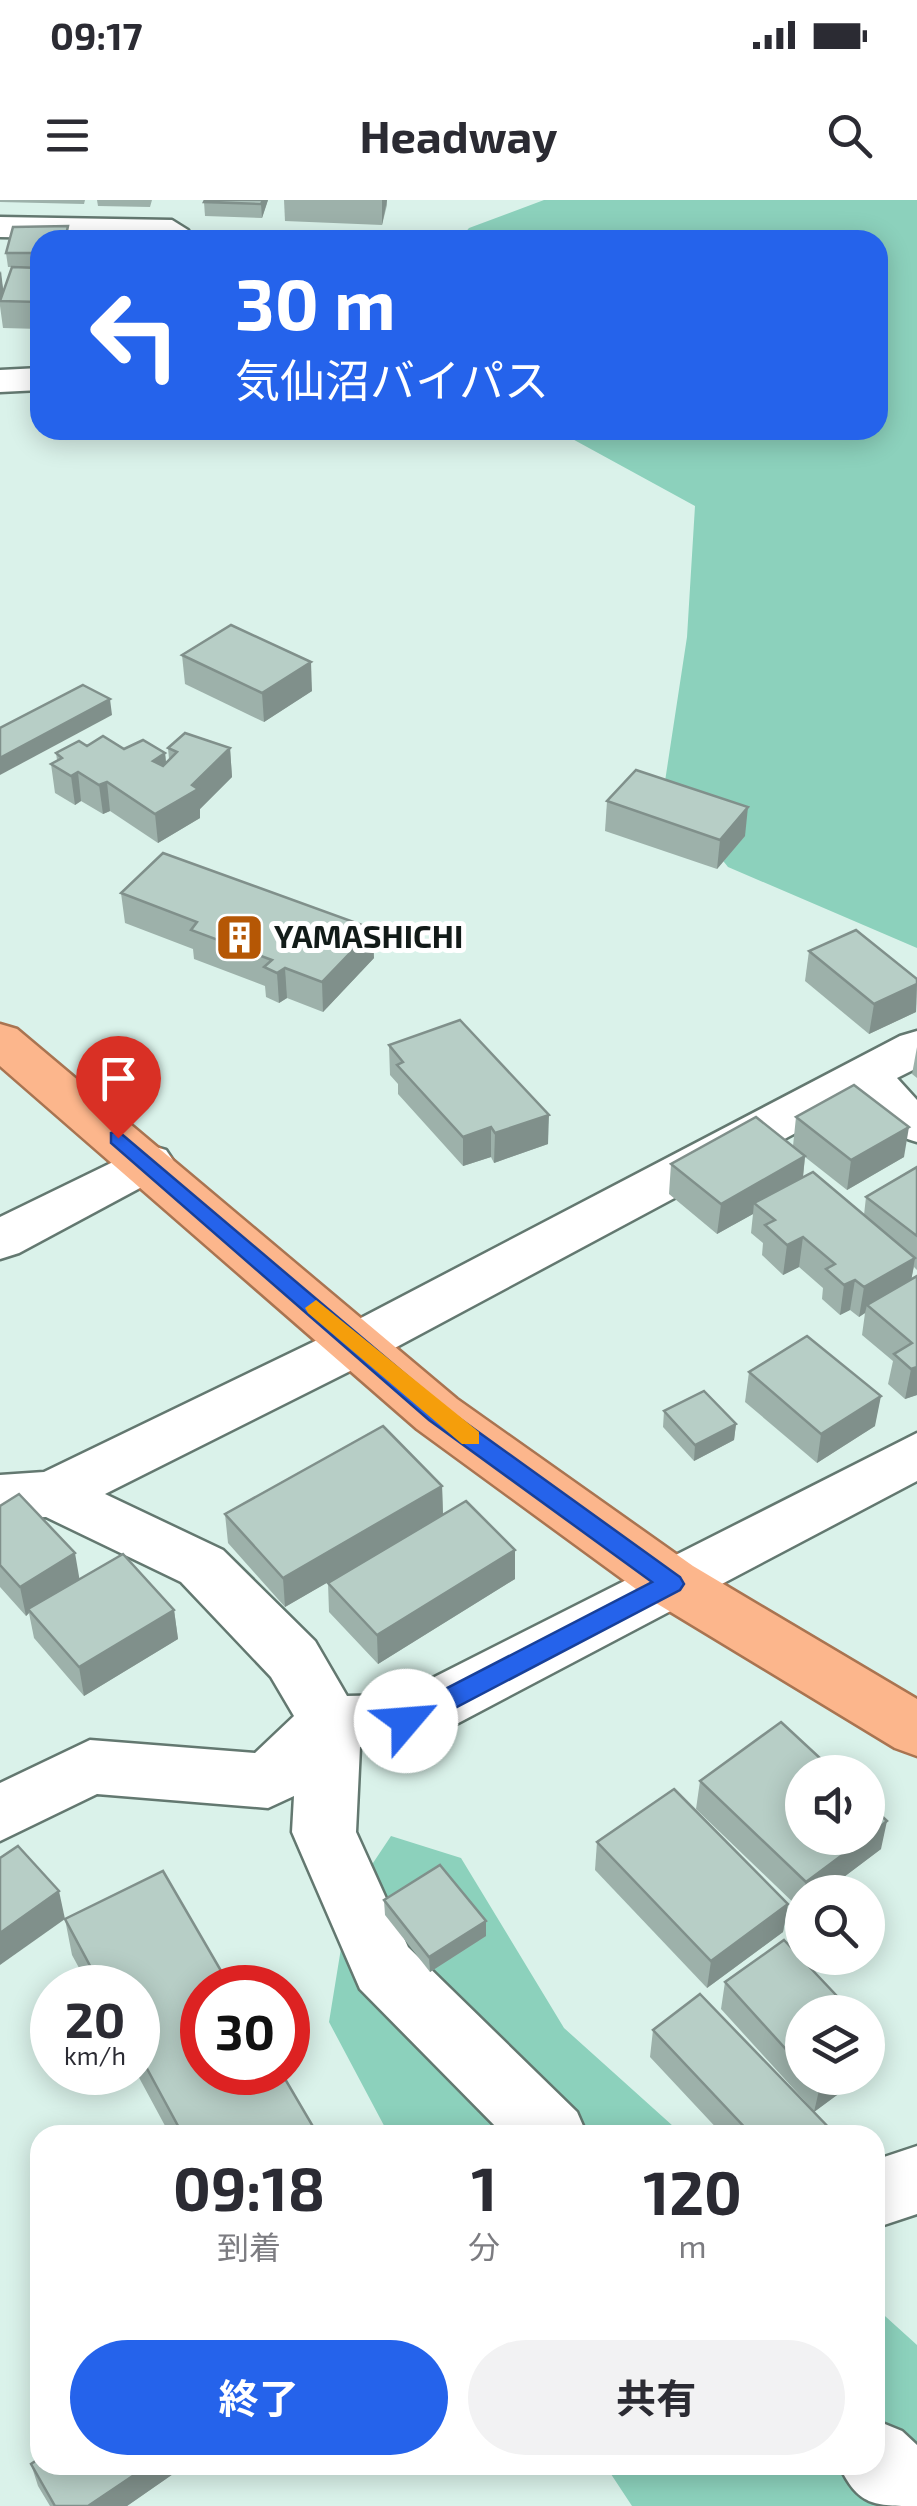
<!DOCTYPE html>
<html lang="ja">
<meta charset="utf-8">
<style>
:root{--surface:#fff;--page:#f2f2f3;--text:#2b2b33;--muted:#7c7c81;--accent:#2563eb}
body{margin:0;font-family:"Exo 2","Noto Sans JP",sans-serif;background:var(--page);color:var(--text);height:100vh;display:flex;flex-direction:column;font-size:38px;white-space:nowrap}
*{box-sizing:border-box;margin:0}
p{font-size:32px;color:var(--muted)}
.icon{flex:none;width:55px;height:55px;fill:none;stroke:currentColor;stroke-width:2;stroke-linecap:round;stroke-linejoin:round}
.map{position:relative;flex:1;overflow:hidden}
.panel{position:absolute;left:30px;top:1925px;width:855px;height:350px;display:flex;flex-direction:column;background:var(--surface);border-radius:30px;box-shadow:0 5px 25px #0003}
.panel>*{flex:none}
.banner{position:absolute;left:30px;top:30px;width:858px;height:210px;border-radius:30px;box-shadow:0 5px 25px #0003;background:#2563eb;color:#fff;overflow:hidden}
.tools{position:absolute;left:785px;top:1555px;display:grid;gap:20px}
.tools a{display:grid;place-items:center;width:100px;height:100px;border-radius:50%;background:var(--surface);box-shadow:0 5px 25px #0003;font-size:50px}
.speed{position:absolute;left:30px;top:1765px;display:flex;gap:20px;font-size:50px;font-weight:700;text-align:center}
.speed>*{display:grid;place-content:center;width:130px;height:130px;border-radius:50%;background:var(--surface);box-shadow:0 5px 25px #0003;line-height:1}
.speed small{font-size:25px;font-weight:400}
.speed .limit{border:15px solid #d22;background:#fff;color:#111}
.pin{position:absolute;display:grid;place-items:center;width:85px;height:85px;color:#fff;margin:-102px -42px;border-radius:50% 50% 50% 0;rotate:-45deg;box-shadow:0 0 10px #0007}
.pin .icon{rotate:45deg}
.me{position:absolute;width:110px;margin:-55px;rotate:63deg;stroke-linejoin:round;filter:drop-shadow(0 0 8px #0008)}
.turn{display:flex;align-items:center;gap:35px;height:210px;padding:0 40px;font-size:45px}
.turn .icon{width:130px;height:130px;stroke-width:2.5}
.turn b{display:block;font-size:70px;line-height:85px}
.eta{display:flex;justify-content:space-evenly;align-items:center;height:170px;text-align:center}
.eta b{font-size:60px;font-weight:700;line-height:70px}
.cta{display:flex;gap:20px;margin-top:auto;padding:20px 40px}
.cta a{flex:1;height:115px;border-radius:60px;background:var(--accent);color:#fff;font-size:40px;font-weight:700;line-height:115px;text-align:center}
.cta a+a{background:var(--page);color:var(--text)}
.status{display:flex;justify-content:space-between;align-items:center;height:70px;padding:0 50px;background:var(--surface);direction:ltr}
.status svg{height:28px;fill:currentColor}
header{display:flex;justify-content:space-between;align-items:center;height:130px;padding:0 40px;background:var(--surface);font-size:45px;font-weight:700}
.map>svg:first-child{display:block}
</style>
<div class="status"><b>09:17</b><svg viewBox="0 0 49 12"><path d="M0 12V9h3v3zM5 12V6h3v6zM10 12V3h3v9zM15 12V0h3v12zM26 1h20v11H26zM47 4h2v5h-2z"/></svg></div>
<header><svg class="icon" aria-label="menu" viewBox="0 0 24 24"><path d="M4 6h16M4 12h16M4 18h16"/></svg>Headway<svg class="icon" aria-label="search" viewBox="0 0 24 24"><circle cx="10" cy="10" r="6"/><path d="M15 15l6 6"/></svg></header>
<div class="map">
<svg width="917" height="2306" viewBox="0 0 917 2306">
<rect width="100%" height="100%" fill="#daf2ea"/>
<g fill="#8cd1bc">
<polygon points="544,0 917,0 917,748 728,667 664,588 687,437 695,306 556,230 878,230 878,40 459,40 469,28"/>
<polygon points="391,1636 461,1658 564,1828 683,1935 389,1935 329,1822 349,1699"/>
<polygon points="875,2107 917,2145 917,2306 632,2306 605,2265 875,2265"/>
</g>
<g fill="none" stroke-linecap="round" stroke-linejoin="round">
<defs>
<g id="minor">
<polygon points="0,17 172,20 188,30 172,40 0,37"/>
<polygon points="40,168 40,190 0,192 0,170"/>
<path d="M917,831V868L897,878L917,900V942C891,935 875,920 859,899L376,1158L105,1294L223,1350L315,1441L347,1496L399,1495L917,1233V1281L428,1539L406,1547H360L356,1632L408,1747L577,1912L587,1935H504L360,1789L292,1632L294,1596L268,1608L97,1594L0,1641V1583L90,1540L255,1553L294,1516L271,1477L181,1382L46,1317L0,1319V1275L44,1272L338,1130L900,836Z"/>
<polygon points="917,1946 917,2014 875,2028 875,1960"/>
<path d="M875,2220L902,2231L917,2245V2306C874,2306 858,2306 839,2265H875Z"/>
</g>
<polygon id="secondary" points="148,945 166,950 174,962 166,974 19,1053 0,1059 0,1017"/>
<polygon id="trunk" points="0,824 17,829 457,1199 693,1366 917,1499 917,1556 895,1548 651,1400 417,1229 0,866"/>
</defs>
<use href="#minor" stroke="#637870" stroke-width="5"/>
<use href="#secondary" stroke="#637870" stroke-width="5"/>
<use href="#trunk" stroke="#a97451" stroke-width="5"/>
<use href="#minor" fill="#fff" fill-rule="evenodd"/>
<use href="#secondary" fill="#fff" fill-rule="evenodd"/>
<use href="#trunk" fill="#fcb68c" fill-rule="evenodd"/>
</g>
<g fill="#9db1aa">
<polygon points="0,0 85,0 84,4 0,2"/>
<polygon points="97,0 152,0 150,7 98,6"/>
<polygon points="268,0 262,18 205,16 204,2"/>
<polygon points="284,0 387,0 387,5 382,25 285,21"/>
<polygon points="40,40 40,67 8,67 6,53"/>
<polygon points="40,68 40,129 3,128 0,106 0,71 3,90"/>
<polygon points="182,455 312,491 264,522 185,484"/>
<polygon points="87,546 165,553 166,563 169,559 168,548 230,548 232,577 200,609 200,618 158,643 110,611 103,614 81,601 75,605 55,593 51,564 57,560 56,553"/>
<polygon points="607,601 745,636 717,669 605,631"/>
<polygon points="121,693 374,758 323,812 287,798 279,803 266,797 265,786 194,759 193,749 125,723"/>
<polygon points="809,751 917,779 916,812 869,834 805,781"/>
<polygon points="389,845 548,944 494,963 491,957 463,966 398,894 398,884 390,875"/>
<polygon points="917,847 917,878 912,874"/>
<polygon points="796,917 904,957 847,990 805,957 803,977 864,1015 866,997 917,967 917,1070 914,1067 911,1079 917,1076 917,1195 905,1199 888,1184 893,1161 862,1135 865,1113 859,1117 850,1110 840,1115 822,1099 823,1088 799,1067 783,1075 762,1055 763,1043 751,1033 753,1014 717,1034 669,994 671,964 793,946"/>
<polygon points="749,1172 875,1226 817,1263 745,1202"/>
<polygon points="664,1211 736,1224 734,1240 694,1261 663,1227"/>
<polygon points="442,1286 443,1314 515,1350 515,1379 378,1464 329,1412 328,1383 357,1365 285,1407 228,1343 225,1314"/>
<polygon points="0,1306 80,1379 174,1410 178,1439 84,1496 34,1438 29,1413 26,1416 0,1387"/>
<polygon points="700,1581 881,1649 824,1692 802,1692 801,1710 696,1609"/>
<polygon points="597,1642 788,1704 783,1732 707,1788 595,1670"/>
<polygon points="384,1700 486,1736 430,1772 385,1715"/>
<polygon points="65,1719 318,1935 170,1935 136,1872 138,1788 90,1788 72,1755"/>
<polygon points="725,1782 802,1812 802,1878 860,1878 814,1912 833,1935 723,1935 650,1857 653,1830 812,1909 721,1809"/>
<polygon points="31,2264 40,2265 186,2265 127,2306 50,2306 38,2286"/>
</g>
<g fill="#80908b">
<polygon points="263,0 268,0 262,18 261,4"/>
<polygon points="382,0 387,0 382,25"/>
<polygon points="1,71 4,97 0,101 0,73"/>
<polygon points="311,462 312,491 264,522 262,493"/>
<polygon points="110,499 112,515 0,575 0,558"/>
<polygon points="230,548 232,577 200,609 200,618 158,643 155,614 192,585"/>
<polygon points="165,553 168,582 153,561"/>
<polygon points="78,572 81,601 75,605 71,576"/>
<polygon points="107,582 110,611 103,614 99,585"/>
<polygon points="748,607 745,636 717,669 720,640"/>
<polygon points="373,729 374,758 323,812 322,782"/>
<polygon points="285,768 287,798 279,803 277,773"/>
<polygon points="917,784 916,812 869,834 874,804"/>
<polygon points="549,915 548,944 494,963 495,933"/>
<polygon points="491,927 491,957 463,966 463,937"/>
<polygon points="909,927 904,957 847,990 851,960"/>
<polygon points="805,956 802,986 754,1003 753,1014 717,1034 721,1004"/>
<polygon points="803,1037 799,1067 783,1075 787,1045"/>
<polygon points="915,1058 910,1088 867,1105 865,1113 859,1117 864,1087"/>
<polygon points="855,1080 850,1110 840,1115 844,1085"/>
<polygon points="917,1167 917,1195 905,1199 911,1169"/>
<polygon points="881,1196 875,1226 817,1263 821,1234"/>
<polygon points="736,1224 734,1240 694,1261 695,1245"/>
<polygon points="442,1286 443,1316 285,1407 283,1378"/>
<polygon points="515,1350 515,1379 378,1464 377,1435"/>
<polygon points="75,1353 80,1382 28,1409 29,1413 26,1416 20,1387"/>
<polygon points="174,1410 178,1439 84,1496 79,1467"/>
<polygon points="887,1621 881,1649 824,1692 804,1692 806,1682 865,1638 868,1638 868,1636"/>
<polygon points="59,1691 65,1719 0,1765 0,1733"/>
<polygon points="788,1704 783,1732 707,1788 711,1761"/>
<polygon points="486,1721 486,1736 430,1772 429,1757"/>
<polygon points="879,1842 873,1868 868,1872 868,1850"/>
<polygon points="831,1878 860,1878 814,1912 820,1886"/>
<polygon points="149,2265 186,2265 127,2306 88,2306"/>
</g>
<g fill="#b7cec6" stroke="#80908b" stroke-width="2.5">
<polygon points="205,0 263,0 261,4 204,2"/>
<polygon points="68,26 65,40 40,40 40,53 6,53 13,27"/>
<polygon points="87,32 141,33 139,40 85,40"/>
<polygon points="12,67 40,68 40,102 0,101"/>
<polygon points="231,425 311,462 262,493 182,455"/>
<polygon points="83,485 110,499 0,558 0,528"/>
<polygon points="185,533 230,548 192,585 198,589 155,614 107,582 99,585 78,572 71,576 51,564 62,558 56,553 79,541 87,546 103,536 124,549 143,540 165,553 153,561 163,566 177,552 168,548"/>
<polygon points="636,570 748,607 720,640 607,601"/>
<polygon points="163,653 373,729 322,782 285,768 277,773 264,767 272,760 191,730 197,722 121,693"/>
<polygon points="856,730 917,779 917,784 874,804 809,751"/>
<polygon points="460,820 549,915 495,933 491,927 463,937 397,865 403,862 389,845"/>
<polygon points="854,885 909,927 851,960 796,917"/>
<polygon points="756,917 805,956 721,1004 671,964"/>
<polygon points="917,967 917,1036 866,997"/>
<polygon points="813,972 915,1058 864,1087 855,1080 844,1085 826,1069 835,1064 803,1037 787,1045 765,1025 775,1020 754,1003"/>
<polygon points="917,1076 917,1167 911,1169 894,1154 912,1143 867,1105"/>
<polygon points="807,1136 881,1196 821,1234 749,1172"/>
<polygon points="704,1191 736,1224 695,1245 664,1211"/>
<polygon points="383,1226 442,1286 283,1378 225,1314"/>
<polygon points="19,1294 75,1353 20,1387 0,1365 0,1306"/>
<polygon points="466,1301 515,1350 377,1435 328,1383"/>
<polygon points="123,1354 174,1410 79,1467 28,1409"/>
<polygon points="781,1522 835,1572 802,1572 802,1638 865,1638 806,1682 700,1581"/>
<polygon points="674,1589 788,1704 711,1761 597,1642"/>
<polygon points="868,1603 887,1621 868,1636"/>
<polygon points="18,1646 59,1691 0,1733 0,1658"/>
<polygon points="440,1665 486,1721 429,1757 384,1700"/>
<polygon points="163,1671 231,1788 202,1788 202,1872 281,1872 318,1935 183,1935 138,1852 138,1788 102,1788 65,1719"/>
<polygon points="784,1740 852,1812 802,1812 802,1867 725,1782"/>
<polygon points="700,1794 834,1933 831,1935 752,1935 653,1830"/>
<polygon points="868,1829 879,1842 868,1850"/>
<polygon points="812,1878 831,1878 820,1886"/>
<polygon points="40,2258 40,2265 149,2265 88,2306 55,2306 31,2264"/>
</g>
<polygon fill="#2563eb" stroke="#184099" stroke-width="2.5" points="118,931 445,1208 680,1377 684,1384 680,1390 415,1529 397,1529 393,1521 397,1514 652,1382 429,1220 111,943 111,933"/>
<polygon fill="#f59e0b" points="316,1100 479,1232 479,1244 462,1244 308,1113 305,1108"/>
<defs>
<symbol id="building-square" viewBox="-11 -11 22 22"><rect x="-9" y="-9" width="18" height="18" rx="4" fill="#b55705" stroke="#fff"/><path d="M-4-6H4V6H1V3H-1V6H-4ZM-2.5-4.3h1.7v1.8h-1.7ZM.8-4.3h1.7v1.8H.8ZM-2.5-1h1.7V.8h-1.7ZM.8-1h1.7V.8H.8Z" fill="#fff"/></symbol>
</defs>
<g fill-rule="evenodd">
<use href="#building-square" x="212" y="710" width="55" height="55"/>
</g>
<g text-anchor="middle" stroke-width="10" stroke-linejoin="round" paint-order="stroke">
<g font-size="32" font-weight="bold" fill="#121b18" stroke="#fff" text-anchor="start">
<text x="274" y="748">YAMASHICHI</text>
</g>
</g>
</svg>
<div class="tools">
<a><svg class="icon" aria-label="sound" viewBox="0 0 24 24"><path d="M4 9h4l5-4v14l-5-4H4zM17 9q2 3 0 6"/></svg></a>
<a><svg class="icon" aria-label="search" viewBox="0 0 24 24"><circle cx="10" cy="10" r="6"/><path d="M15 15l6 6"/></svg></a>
<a><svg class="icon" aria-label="layers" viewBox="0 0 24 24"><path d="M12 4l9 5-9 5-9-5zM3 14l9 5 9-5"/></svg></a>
</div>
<div class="speed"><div>20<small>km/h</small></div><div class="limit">30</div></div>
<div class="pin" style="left:118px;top:938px;background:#d93025"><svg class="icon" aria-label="arrive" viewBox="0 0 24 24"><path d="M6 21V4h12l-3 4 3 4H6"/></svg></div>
<svg class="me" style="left:406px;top:1521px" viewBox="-20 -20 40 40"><circle r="19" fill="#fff"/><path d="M0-13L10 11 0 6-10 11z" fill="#2563eb"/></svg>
<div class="banner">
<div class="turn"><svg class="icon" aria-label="left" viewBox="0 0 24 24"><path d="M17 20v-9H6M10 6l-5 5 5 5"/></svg><div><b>30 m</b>気仙沼バイパス</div></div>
</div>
<section class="panel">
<div class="eta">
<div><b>09:18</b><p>到着</p></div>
<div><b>1</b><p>分</p></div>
<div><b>120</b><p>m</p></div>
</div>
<div class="cta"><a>終了</a><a>共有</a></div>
</section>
</div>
